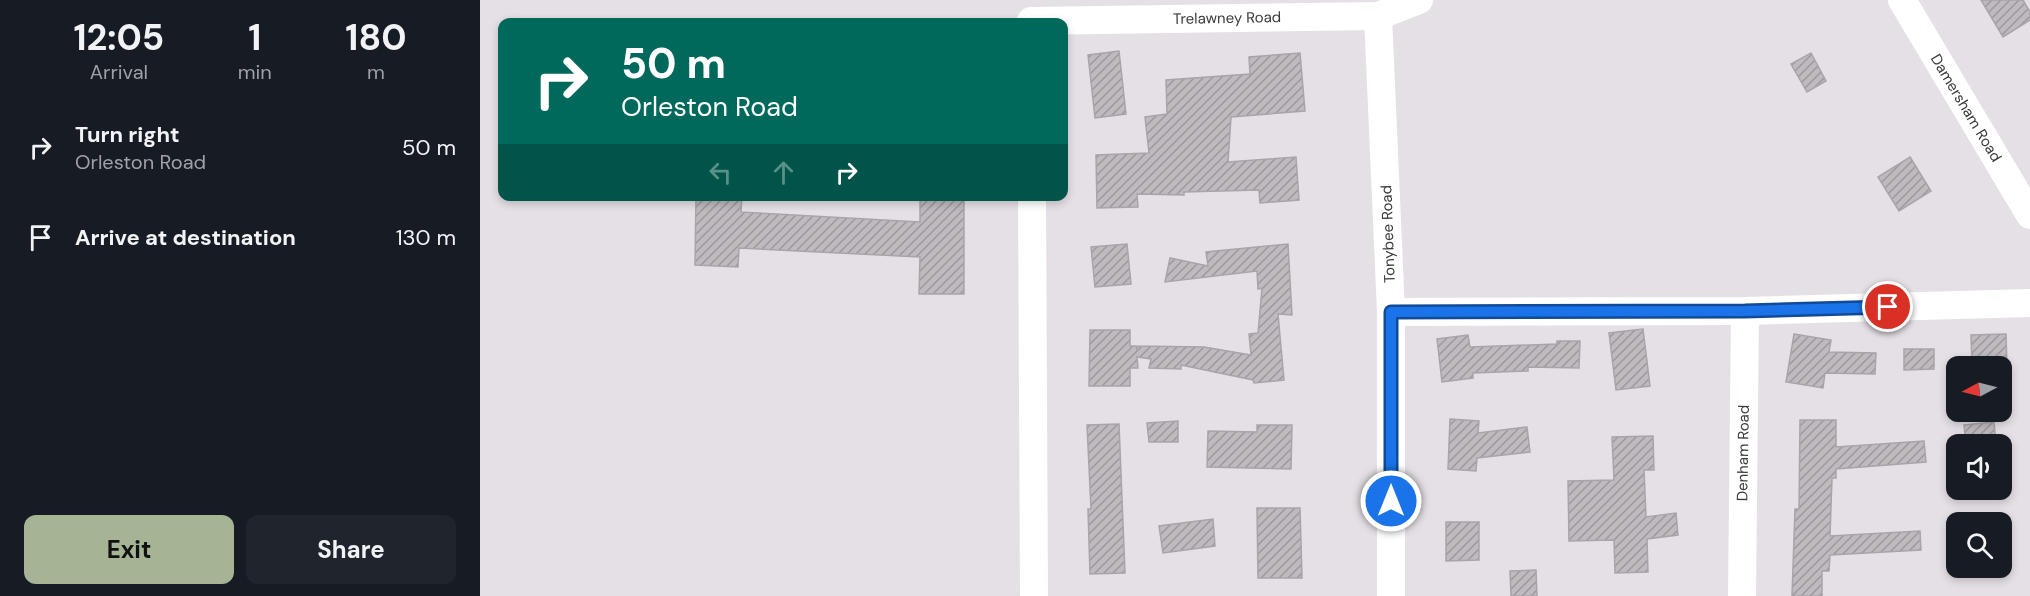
<!DOCTYPE html>
<style>
:root{--surface:#171b24;--page:#20242c;--text:#f1f3f6;--muted:#9ea1a6;--accent:#a4b494}
body{margin:0;font-family:"DM Sans",sans-serif;background:var(--page);color:var(--text);height:100vh;display:flex;flex-direction:column;font-size:22px;white-space:nowrap}
*{box-sizing:border-box;margin:0}
p{font-size:20px;color:var(--muted)}
.icon{flex:none;width:33px;height:33px;fill:none;stroke:currentColor;stroke-width:2;stroke-linecap:round;stroke-linejoin:round}
.map{position:relative;flex:1;overflow:hidden}
.panel{display:flex;flex-direction:column;background:var(--surface);width:480px}
.panel>*{flex:none}
.guide{position:absolute;left:18px;top:18px;width:570px;height:183px;border-radius:12px;box-shadow:0 3px 9px #0003;background:#00695c;color:#fff;overflow:hidden}
.needle{width:39px;rotate:263deg}
.buttons{position:absolute;left:1466px;top:356px;display:grid;gap:12px}
.buttons a{display:grid;place-items:center;width:66px;height:66px;border-radius:12px;background:var(--surface);box-shadow:0 3px 9px #0003;font-size:30px}
.pin{position:absolute;display:grid;place-items:center;width:51px;height:51px;color:#fff;margin:-26px;border:3px solid #fff;border-radius:50%;box-shadow:0 2px 6px #0007}
.me{position:absolute;width:66px;margin:-33px;rotate:0deg;stroke-linejoin:round;filter:drop-shadow(0 0 4px #0008)}
.turn{display:flex;align-items:center;gap:21px;height:126px;padding:0 24px;font-size:27px}
.turn .icon{width:78px;height:78px;stroke-width:2.5}
.turn b{display:block;font-size:42px;line-height:51px}
.lanes{display:flex;align-items:center;height:57px;padding:0 24px;background:#0003;justify-content:center;gap:30px;direction:ltr}
.lanes .off{opacity:.35}
.eta{display:flex;justify-content:space-evenly;align-items:center;height:102px;text-align:center}
.eta b{font-size:36px;font-weight:700;line-height:42px}
.cta{display:flex;gap:12px;margin-top:auto;padding:12px 24px}
.cta a{flex:1;height:69px;border-radius:12px;background:var(--accent);color:#111;font-size:24px;font-weight:700;line-height:69px;text-align:center}
.cta a+a{background:var(--page);color:var(--text)}
ul{padding:0;list-style:none}
li{display:flex;align-items:center;gap:18px;height:90px;padding:0 24px}
li div{flex:1}
li b{display:block;font-size:22px}
li em{font-style:normal}
main{display:flex;flex:1;min-height:0}
.map>svg:first-child{display:block}
</style>
<main>
<section class="panel">
<div class="eta">
<div><b>12:05</b><p>Arrival</p></div>
<div><b>1</b><p>min</p></div>
<div><b>180</b><p>m</p></div>
</div>
<ul>
<li><svg class="icon" aria-label="right" viewBox="0 0 24 24"><path d="M7 20v-9h11M14 6l5 5-5 5"/></svg><div><b>Turn right</b><p>Orleston Road</p></div><em>50 m</em></li>
<li><svg class="icon" aria-label="arrive" viewBox="0 0 24 24"><path d="M6 21V4h12l-3 4 3 4H6"/></svg><div><b>Arrive at destination</b></div><em>130 m</em></li>
</ul>
<div class="cta"><a>Exit</a><a>Share</a></div>
</section>
<div class="map">
<svg width="1550" height="596" viewBox="0 0 1550 596">
<defs>
<pattern id="building-hatch" width="6" height="6" patternUnits="userSpaceOnUse" patternTransform="scale(1.5)"><rect width="6" height="6" fill="#bfbabf"/><path d="M-1 1l2-2M0 6l6-6M5 7l2-2" fill="none" stroke="#9c989c"/></pattern>
</defs>
<rect width="100%" height="100%" fill="#e5e0e5"/>
<g fill="url(#building-hatch)" stroke="#a9a4a9" stroke-width="1.5">
<polygon points="1501,0 1543,0 1550,12 1550,20 1523,37"/>
<polygon points="639,51 646,114 615,118 608,55"/>
<polygon points="820,53 825,111 751,117 748,162 816,157 819,200 780,203 779,190 704,192 704,195 657,194 658,207 617,208 616,155 669,153 665,117 687,114 686,80 770,74 769,57"/>
<polygon points="1331,53 1346,81 1327,92 1311,64"/>
<polygon points="1430,157 1451,191 1419,211 1398,177"/>
<polygon points="216,196 262,196 261,212 440,222 440,198 484,199 484,294 439,294 440,257 259,248 258,267 215,265"/>
<polygon points="647,244 651,284 615,287 611,247"/>
<polygon points="808,244 812,315 798,314 804,380 774,383 773,380 701,365 701,369 669,368 671,359 657,357 658,368 650,368 650,386 609,386 610,330 650,330 650,346 656,346 657,350 657,346 724,347 771,355 769,334 778,333 782,288 778,289 777,271 685,282 690,258 728,266 726,252"/>
<polygon points="1163,329 1170,386 1136,390 1129,333"/>
<polygon points="1314,334 1351,340 1349,352 1396,353 1395,374 1345,373 1343,388 1306,382"/>
<polygon points="1526,334 1527,366 1492,366 1491,335"/>
<polygon points="988,335 990,347 1077,344 1077,341 1100,341 1099,368 1048,367 1048,371 993,373 993,378 962,382 957,339"/>
<polygon points="1424,349 1454,349 1454,369 1424,370"/>
<polygon points="970,419 999,421 998,433 1047,427 1050,452 997,458 996,471 968,469"/>
<polygon points="1320,420 1356,420 1356,447 1444,441 1446,462 1356,469 1356,478 1352,478 1350,536 1440,531 1441,550 1350,555 1349,571 1342,571 1342,596 1312,596 1315,509 1319,509"/>
<polygon points="698,421 698,442 669,442 667,423"/>
<polygon points="1514,422 1516,444 1486,444 1484,425"/>
<polygon points="639,424 645,573 610,574 608,509 611,509 607,425"/>
<polygon points="777,425 812,425 811,469 727,467 728,431 777,432"/>
<polygon points="1173,436 1174,470 1164,470 1166,517 1196,513 1198,535 1167,539 1168,572 1135,573 1134,540 1089,541 1088,481 1134,480 1132,437"/>
<polygon points="777,508 820,508 822,578 778,578"/>
<polygon points="733,519 735,546 683,553 679,526"/>
<polygon points="966,522 999,522 999,560 966,561"/>
<polygon points="1056,570 1057,596 1031,596 1030,571"/>
</g>
<g fill="none" stroke-linecap="round" stroke-linejoin="round">
<g stroke="#fff" stroke-width="28">
<polyline points="1422,0 1550,215"/>
<polyline points="898,16 911,312 911,596"/>
<polyline points="551,22 551,21 898,16 939,0"/>
<polyline points="552,196 554,596"/>
<polyline points="911,312 1265,311 1550,303"/>
<polyline points="1262,596 1265,311"/>
</g>
</g>
<g fill="none" stroke-linecap="round" stroke-linejoin="round">
<defs>
<polyline id="route" points="911,501 911,312 1265,311 1408,307"/>
</defs>
<use href="#route" stroke="#114b97" stroke-width="15"/>
<use href="#route" stroke="#1a73e8" stroke-width="10"/>
</g>
<g text-anchor="middle" stroke-width="5" stroke-linejoin="round" paint-order="stroke">
<g font-size="15" fill="#3a383a" stroke="#fff">
<text transform="translate(747 18) rotate(-1)" y="5">Trelawney Road</text>
<text transform="translate(1486 108) rotate(59)" y="5">Damersham Road</text>
<text transform="translate(908 234) rotate(-92)" y="5">Tonybee Road</text>
<text transform="translate(1263 453) rotate(-89)" y="5">Denham Road</text>
</g>
</g>
</svg>
<div class="buttons">
<a><svg class="needle" viewBox="-14 -14 28 28"><path d="M0-13l5 13h-10z" fill="#e53935"/><path d="M0 13l5-13h-10z" fill="#9ea1a6"/></svg></a>
<a><svg class="icon" aria-label="sound" viewBox="0 0 24 24"><path d="M4 9h4l5-4v14l-5-4H4zM17 9q2 3 0 6"/></svg></a>
<a><svg class="icon" aria-label="search" viewBox="0 0 24 24"><circle cx="10" cy="10" r="6"/><path d="M15 15l6 6"/></svg></a>
</div>
<div class="pin" style="left:1408px;top:307px;background:#d93025"><svg class="icon" aria-label="arrive" viewBox="0 0 24 24"><path d="M6 21V4h12l-3 4 3 4H6"/></svg></div>
<svg class="me" style="left:911px;top:501px" viewBox="-20 -20 40 40"><circle r="17" fill="#1a73e8" stroke="#fff" stroke-width="3"/><path d="M0-11L8 9 0 5-8 9z" fill="#fff"/></svg>
<div class="guide">
<div class="turn"><svg class="icon" aria-label="right" viewBox="0 0 24 24"><path d="M7 20v-9h11M14 6l5 5-5 5"/></svg><div><b>50 m</b>Orleston Road</div></div>
<div class="lanes"><svg class="icon off" aria-label="left" viewBox="0 0 24 24"><path d="M17 20v-9H6M10 6l-5 5 5 5"/></svg><svg class="icon off" aria-label="ahead" viewBox="0 0 24 24"><path d="M12 20V5M6 11l6-6 6 6"/></svg><svg class="icon" aria-label="right" viewBox="0 0 24 24"><path d="M7 20v-9h11M14 6l5 5-5 5"/></svg></div>
</div>
</div>
</main>
